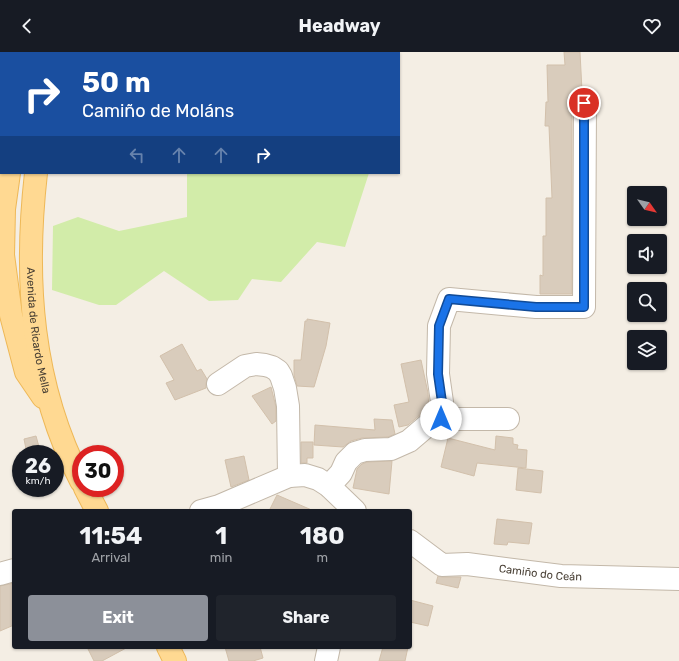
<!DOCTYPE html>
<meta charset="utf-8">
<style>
:root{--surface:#171b24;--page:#20242c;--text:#f1f3f6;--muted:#9ea1a6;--accent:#8c9099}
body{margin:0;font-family:Rubik,sans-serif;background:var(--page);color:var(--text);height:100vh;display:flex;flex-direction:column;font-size:15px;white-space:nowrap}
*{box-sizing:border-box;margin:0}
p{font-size:13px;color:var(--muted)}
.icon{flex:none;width:22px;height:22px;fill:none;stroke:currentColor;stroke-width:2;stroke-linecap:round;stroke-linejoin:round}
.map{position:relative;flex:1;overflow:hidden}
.sheet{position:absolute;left:12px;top:457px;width:400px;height:140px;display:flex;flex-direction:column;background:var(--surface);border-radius:4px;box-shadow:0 1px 3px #0004}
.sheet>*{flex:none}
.hud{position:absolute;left:0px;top:0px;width:400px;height:122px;box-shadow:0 1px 3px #0004;background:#1a4fa0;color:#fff;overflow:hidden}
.needle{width:26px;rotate:124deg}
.buttons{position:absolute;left:627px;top:134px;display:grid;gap:8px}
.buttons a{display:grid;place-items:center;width:40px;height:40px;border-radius:4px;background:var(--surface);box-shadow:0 1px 3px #0004;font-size:20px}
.speed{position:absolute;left:12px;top:393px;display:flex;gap:8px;font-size:20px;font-weight:700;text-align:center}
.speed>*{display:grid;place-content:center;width:52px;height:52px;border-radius:50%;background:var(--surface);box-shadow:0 1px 3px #0004;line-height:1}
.speed small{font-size:10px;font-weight:400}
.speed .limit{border:6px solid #d22;background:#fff;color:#111}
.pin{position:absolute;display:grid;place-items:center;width:34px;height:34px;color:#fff;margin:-17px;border:2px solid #fff;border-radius:50%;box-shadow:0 1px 4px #0007}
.me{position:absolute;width:44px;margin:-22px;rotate:0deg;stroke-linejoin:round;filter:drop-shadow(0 0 3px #0008)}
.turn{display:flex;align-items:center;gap:14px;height:84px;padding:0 16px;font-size:18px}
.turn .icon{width:52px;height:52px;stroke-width:2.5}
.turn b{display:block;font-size:28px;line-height:34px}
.lanes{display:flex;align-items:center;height:38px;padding:0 16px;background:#0003;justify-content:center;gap:20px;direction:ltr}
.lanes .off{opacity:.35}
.eta{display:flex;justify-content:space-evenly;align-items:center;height:68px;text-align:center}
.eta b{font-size:24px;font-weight:700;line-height:28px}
.button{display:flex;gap:8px;margin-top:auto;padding:8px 16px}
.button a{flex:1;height:46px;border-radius:4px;background:var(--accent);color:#fff;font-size:16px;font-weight:700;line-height:46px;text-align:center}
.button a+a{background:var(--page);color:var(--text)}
header{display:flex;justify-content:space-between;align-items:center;height:52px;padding:0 16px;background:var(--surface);font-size:18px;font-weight:700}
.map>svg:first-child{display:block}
</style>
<header><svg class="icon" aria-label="back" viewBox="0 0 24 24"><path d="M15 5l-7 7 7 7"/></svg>Headway<svg class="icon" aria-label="heart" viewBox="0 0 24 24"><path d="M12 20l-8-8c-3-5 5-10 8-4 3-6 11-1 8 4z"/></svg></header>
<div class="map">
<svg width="679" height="609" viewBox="0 0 679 609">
<rect width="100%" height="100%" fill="#f4eee4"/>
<polygon fill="#d2eca9" points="187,121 369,121 345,195 317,190 281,230 252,227 238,248 209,249 164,219 116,253 99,253 52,238 53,174 78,165 119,179 187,165"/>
<g fill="#d9ccbc" stroke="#d2c0ab">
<polygon points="564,0 580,0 582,39 576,41 572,51 572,242 540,242 540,223 543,224 543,184 546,184 546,146 552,146 549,74 545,74 546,50 548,50 547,13 565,13"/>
<polygon points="307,267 330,271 326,294 314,335 297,334 294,323 294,308 301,308 305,269 307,269"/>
<polygon points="182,292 197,319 201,317 207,327 206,332 206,336 175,348 166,331 174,328 160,304"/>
<polygon points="421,308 428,341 429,358 421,362 408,373 399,375 394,353 409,350 401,312"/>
<polygon points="271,335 276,355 276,369 272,372 252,344"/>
<polygon points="374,367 392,368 395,382 388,385 362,386 351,389 343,395 314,393 315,373 375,378"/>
<polygon points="36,384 41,402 27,402 24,387"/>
<polygon points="496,384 513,386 513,392 518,393 517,397 527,398 526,416 477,411 474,424 441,415 448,386 495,398"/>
<polygon points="301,390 313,390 313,406 307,406 307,411 301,411"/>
<polygon points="244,404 249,428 231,435 225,408"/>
<polygon points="392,409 389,442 353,436 357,417 362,412 367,410"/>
<polygon points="518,416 543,419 541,441 516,438"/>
<polygon points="277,443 314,459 269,459"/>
<polygon points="497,467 532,471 529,492 508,490 507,493 494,492"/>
<polygon points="438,524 442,525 461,525 458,536 436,531"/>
<polygon points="14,531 14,573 0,579 0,534"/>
<polygon points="410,548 433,554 428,574 410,570"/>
<polygon points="87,595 128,595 102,609 94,609"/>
<polygon points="225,595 260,595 263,606 253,609 229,609"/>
<polygon points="383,595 408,595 405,609 379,609"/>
</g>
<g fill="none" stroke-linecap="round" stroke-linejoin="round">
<defs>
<g id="minor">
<polyline points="218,332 245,314 256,312 265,313 272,315 278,319 281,324 285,336 288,354 289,424"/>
<polyline points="441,367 508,367"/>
<polyline points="329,434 341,421 346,410 355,401 365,398 391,397 409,389 429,372 441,367 442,350 438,322 439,274 449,247 536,255 584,255 585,51"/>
<polyline points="201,459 219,454 289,424 305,423 318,427 329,434 355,459"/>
<path id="s1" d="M410,489L442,513L467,512L561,524L679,527"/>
<polyline points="0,522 14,518"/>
<polyline points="326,609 329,595"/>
</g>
<g id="major">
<polyline points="50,1 50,0"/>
<polyline points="9,121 4,157 3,203 11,263 26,320 43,345"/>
<path id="s2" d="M36,121C24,227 31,333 81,429"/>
<polyline points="85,436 97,459"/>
<polyline points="168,595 175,609"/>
</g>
</defs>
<use href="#minor" stroke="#c3b8a9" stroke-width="24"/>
<use href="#major" stroke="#eeb857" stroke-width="24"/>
<polyline stroke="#c3b096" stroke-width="2.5" stroke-dasharray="2 2" stroke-linecap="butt" points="79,1 80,0"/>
<use href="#minor" stroke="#fff" stroke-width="22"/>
<use href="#major" stroke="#ffd992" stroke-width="22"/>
</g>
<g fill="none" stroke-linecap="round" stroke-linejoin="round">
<defs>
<polyline id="route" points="441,367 442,350 438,322 439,274 449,247 536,255 584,255 584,51"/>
</defs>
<use href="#route" stroke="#114b97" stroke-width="10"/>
<use href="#route" stroke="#1a73e8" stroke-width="7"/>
</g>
<g text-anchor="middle" stroke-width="3" stroke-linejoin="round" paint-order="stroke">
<g font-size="11" fill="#473e33" stroke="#fff">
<text dy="4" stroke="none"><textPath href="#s2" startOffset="158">Avenida de Ricardo Mella</textPath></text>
<text dy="4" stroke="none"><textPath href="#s1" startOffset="139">Camiño do Ceán</textPath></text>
</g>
</g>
</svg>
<div class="buttons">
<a><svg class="needle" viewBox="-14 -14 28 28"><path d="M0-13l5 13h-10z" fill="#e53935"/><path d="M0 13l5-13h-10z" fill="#9ea1a6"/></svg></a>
<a><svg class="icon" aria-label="sound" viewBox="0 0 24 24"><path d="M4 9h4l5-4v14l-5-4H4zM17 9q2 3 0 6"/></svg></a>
<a><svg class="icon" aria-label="search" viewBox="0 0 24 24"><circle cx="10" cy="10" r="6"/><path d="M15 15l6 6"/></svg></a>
<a><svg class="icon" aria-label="layers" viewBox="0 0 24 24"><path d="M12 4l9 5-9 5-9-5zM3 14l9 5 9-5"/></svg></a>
</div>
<div class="speed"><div>26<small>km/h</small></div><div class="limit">30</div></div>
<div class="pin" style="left:584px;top:51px;background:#d93025"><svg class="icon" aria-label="arrive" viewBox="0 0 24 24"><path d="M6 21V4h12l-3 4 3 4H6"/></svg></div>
<svg class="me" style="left:441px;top:367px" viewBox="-20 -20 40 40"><circle r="19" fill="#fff"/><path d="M0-13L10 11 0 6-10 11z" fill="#1a73e8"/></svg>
<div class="hud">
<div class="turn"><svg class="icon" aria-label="right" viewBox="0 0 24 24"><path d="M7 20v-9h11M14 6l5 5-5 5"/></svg><div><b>50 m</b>Camiño de Moláns</div></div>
<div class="lanes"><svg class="icon off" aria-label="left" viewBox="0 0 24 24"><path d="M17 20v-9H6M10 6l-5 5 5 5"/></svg><svg class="icon off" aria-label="ahead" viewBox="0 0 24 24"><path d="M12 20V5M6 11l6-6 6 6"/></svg><svg class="icon off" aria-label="ahead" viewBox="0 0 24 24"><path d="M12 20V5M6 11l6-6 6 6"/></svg><svg class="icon" aria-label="right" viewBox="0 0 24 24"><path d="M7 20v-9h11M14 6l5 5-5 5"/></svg></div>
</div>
<section class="sheet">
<div class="eta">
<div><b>11:54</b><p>Arrival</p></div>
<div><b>1</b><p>min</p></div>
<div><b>180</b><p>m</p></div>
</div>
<div class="button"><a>Exit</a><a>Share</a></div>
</section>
</div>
